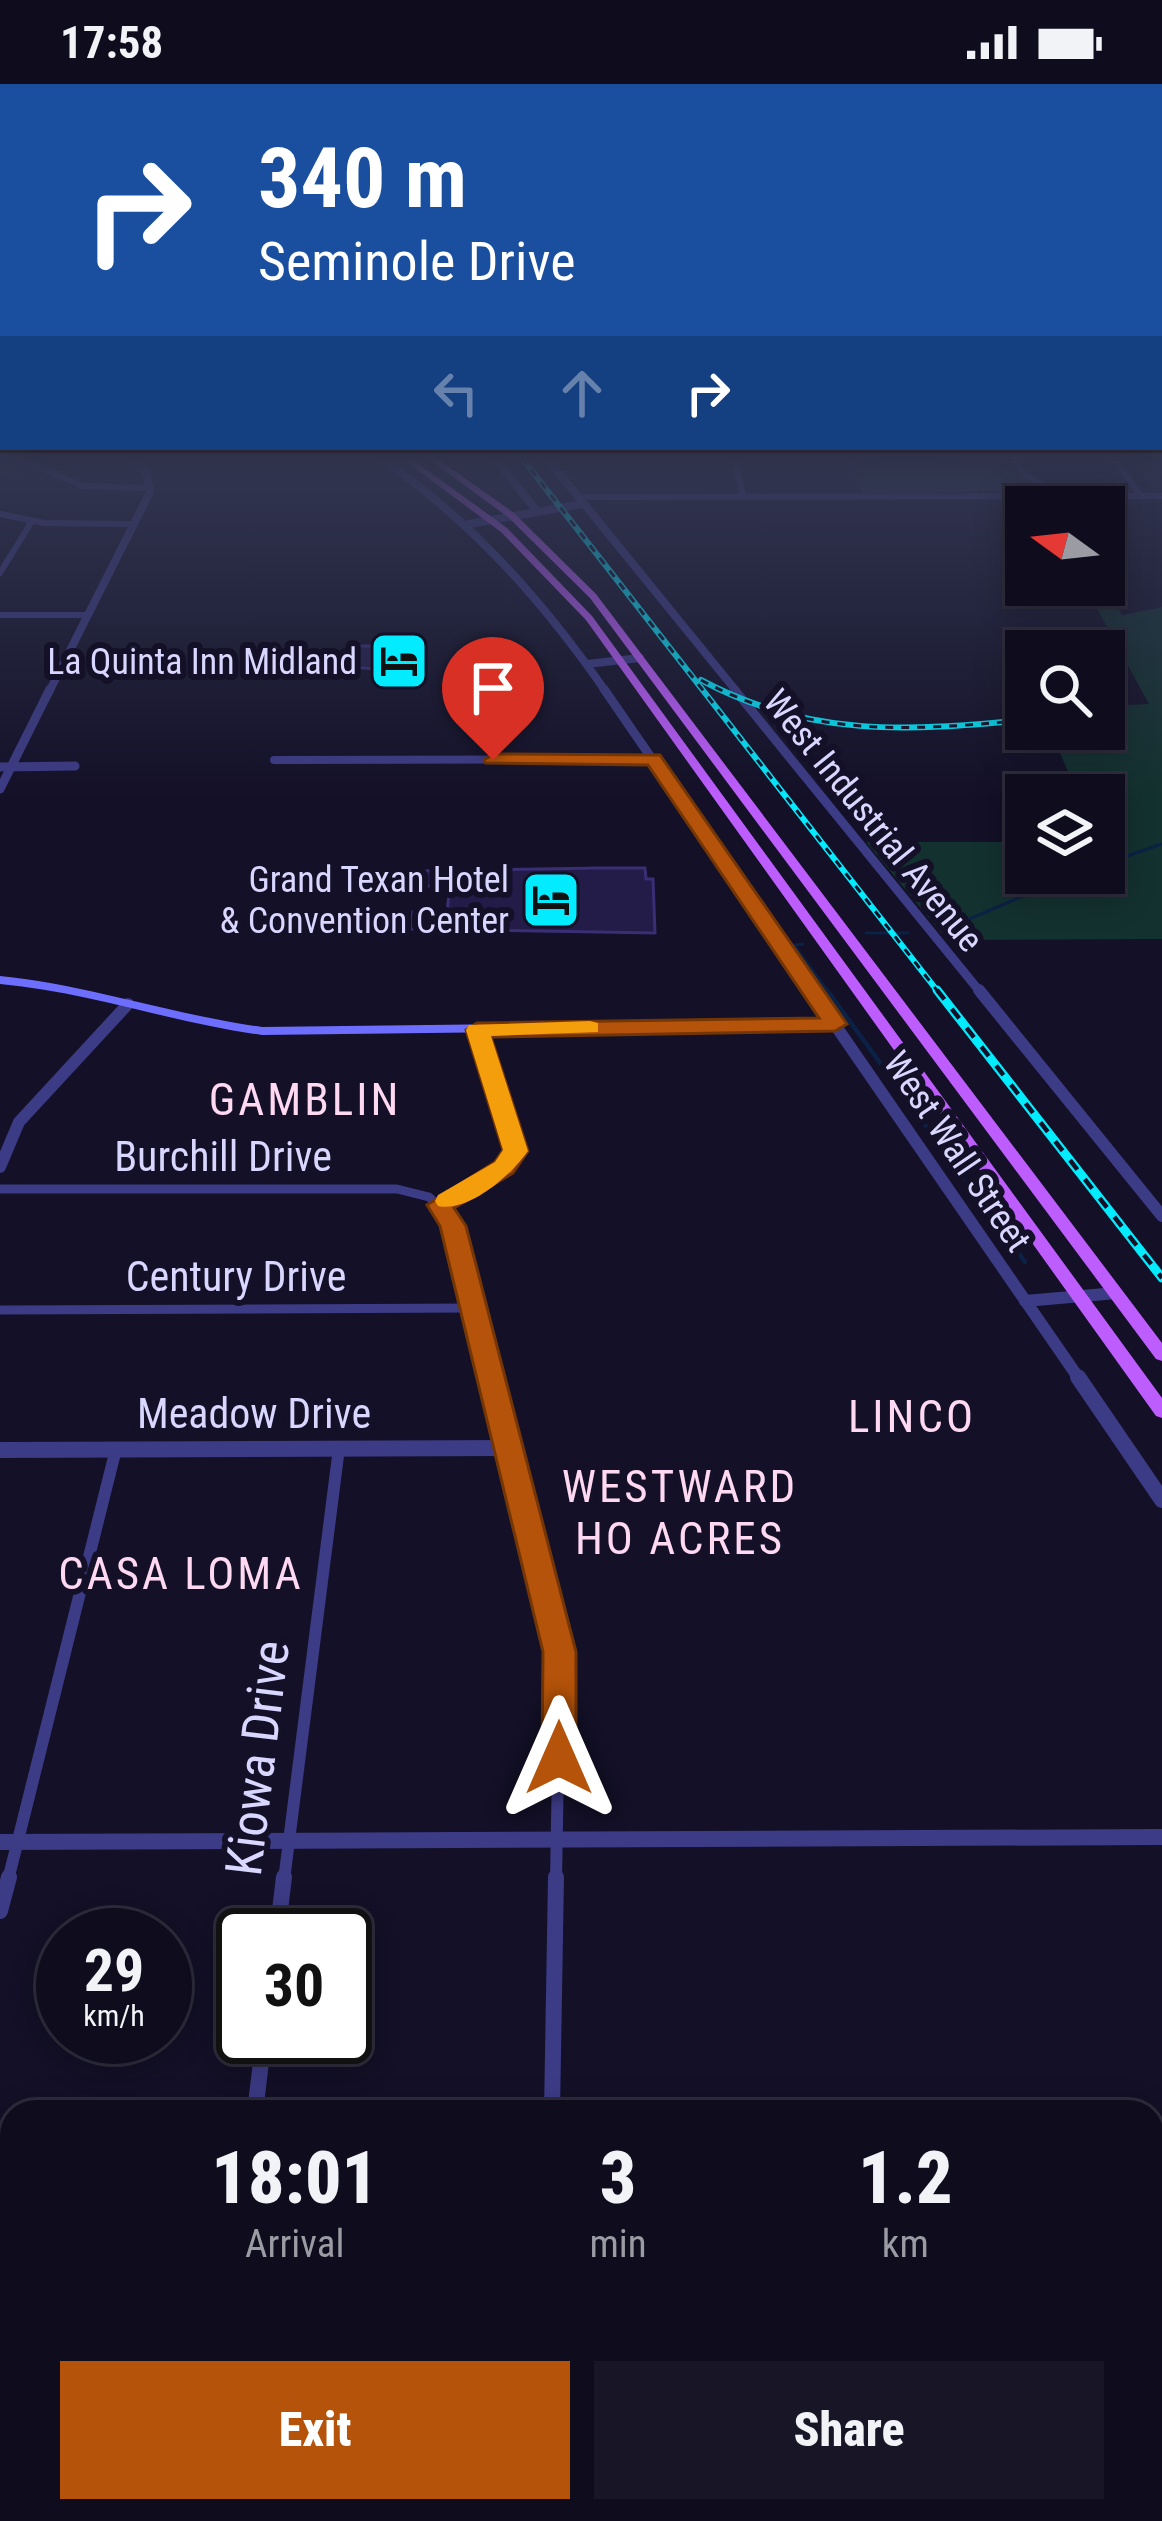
<!DOCTYPE html>
<style>
:root{--surface:#0e0c1d;--page:#171526;--text:#f1f3f6;--muted:#9b9ba4;--line:#2e2c3b;--accent:#b45309}
body{margin:0;font-family:"Roboto Condensed",sans-serif;background:var(--page);color:var(--text);height:100vh;display:flex;flex-direction:column;font-size:45px;white-space:nowrap}
*{box-sizing:border-box;margin:0}
p{font-size:39px;color:var(--muted)}
.icon{flex:none;width:66px;height:66px;fill:none;stroke:currentColor;stroke-width:2;stroke-linecap:round;stroke-linejoin:round}
.map{position:relative;flex:1;overflow:hidden}
.sheet{position:absolute;left:0px;top:2016px;width:1164px;height:423px;display:flex;flex-direction:column;background:var(--surface);border-radius:36px 36px 0 0;box-shadow:0 6px 30px #0003,0 0 0 3px var(--line)}
.sheet>*{flex:none}
.top-card{position:absolute;left:0px;top:0px;width:1164px;height:366px;box-shadow:0 6px 30px #0003,0 0 0 3px var(--line);background:#1a4fa0;color:#fff;overflow:hidden}
.needle{width:78px;rotate:285deg}
.tools{position:absolute;left:1005px;top:402px;display:grid;gap:24px}
.tools a{display:grid;place-items:center;width:120px;height:120px;border-radius:0px;background:var(--surface);box-shadow:0 6px 30px #0003,0 0 0 3px var(--line);font-size:60px}
.speed{position:absolute;left:36px;top:1824px;display:flex;gap:24px;font-size:60px;font-weight:700;text-align:center}
.speed>*{display:grid;place-content:center;width:156px;height:156px;border-radius:50%;background:var(--surface);box-shadow:0 6px 30px #0003,0 0 0 3px var(--line);line-height:1}
.speed small{font-size:30px;font-weight:400}
.speed .limit{border:6px solid #111;border-radius:18px;background:#fff;color:#111}
.pin{position:absolute;display:grid;place-items:center;width:102px;height:102px;color:#fff;margin:-123px -51px;border-radius:50% 50% 50% 0;rotate:-45deg;box-shadow:0 0 12px #0007}
.pin .icon{rotate:45deg}
.me{position:absolute;width:132px;margin:-66px;rotate:0deg;stroke-linejoin:round;filter:drop-shadow(0 0 9px #0008)}
.turn{display:flex;align-items:center;gap:42px;height:252px;padding:0 60px;font-size:54px}
.turn .icon{width:156px;height:156px;stroke-width:2.5}
.turn b{display:block;font-size:84px;line-height:102px}
.lanes{display:flex;align-items:center;height:114px;padding:0 60px;background:#0003;justify-content:center;gap:60px;direction:ltr}
.lanes .off{opacity:.35}
.eta{display:flex;justify-content:space-evenly;align-items:center;height:204px;text-align:center}
.eta b{font-size:72px;font-weight:800;line-height:84px}
.primary-button{display:flex;gap:24px;margin-top:auto;padding:24px 60px}
.primary-button a{flex:1;height:138px;border-radius:0px;background:var(--accent);color:#fff;font-size:48px;font-weight:800;line-height:138px;text-align:center}
.primary-button a+a{background:var(--page);color:var(--text)}
.status{display:flex;justify-content:space-between;align-items:center;height:84px;padding:0 60px;background:var(--surface);direction:ltr}
.status svg{height:33px;fill:currentColor}
.map>svg:first-child{display:block}
</style>
<div class="status"><b>17:58</b><svg viewBox="0 0 49 12"><path d="M0 12V9h3v3zM5 12V6h3v6zM10 12V3h3v9zM15 12V0h3v12zM26 1h20v11H26zM47 4h2v5h-2z"/></svg></div>
<div class="map">
<svg width="1162" height="2437" viewBox="0 0 1162 2437">
<rect width="100%" height="100%" fill="#131027"/>
<g fill="#13312f">
<path d="M849,373C909,373 998,363 1042,407L862,409Z"/>
<polygon points="1104,498 1122,531 1162,523 1162,855 947,856 866,758 1026,758 1026,789 1104,789 1104,711 1078,711 1057,662 1103,657 1098,645 1104,645 1104,622 1149,620 1084,501"/>
<polygon points="1152,2406 1162,2406 1162,2437 0,2437 0,2411 12,2411 12,2427 1152,2427"/>
</g>
<g fill="none" stroke-linecap="round" stroke-linejoin="round">
<g stroke="#0b2145" stroke-width="3">
<polyline points="1104,780 1162,760"/>
<polyline points="946,845 1077,789"/>
<polyline points="866,849 908,849"/>
<polyline points="803,860 794,861 829,909"/>
</g>
<polyline stroke="#0b2145" stroke-width="4.5" points="827,906 1025,1178"/>
</g>
<g fill="#231c48" stroke="#3a2e74" stroke-width="3">
<polygon points="357,562 411,562 407,588 352,583"/>
<polygon points="598,784 645,784 646,795 653,795 655,849 410,845 413,828 447,828 450,802 416,802 419,787"/>
</g>
<g fill="none" stroke-linecap="round" stroke-linejoin="round">
<g stroke="#3c3b85" stroke-width="6">
<polyline points="16,373 82,402 151,404"/>
<polyline points="734,373 743,412"/>
<polyline points="1015,373 1023,389 1051,406"/>
<polyline points="1114,373 1140,412"/>
<polyline points="578,413 1162,412"/>
<polyline points="0,430 44,439 133,440"/>
<polyline points="0,489 32,437"/>
<polyline points="0,531 88,531"/>
</g>
<polyline stroke="#3c3b85" stroke-width="8" points="274,676 653,675"/>
<g stroke="#3c3b85" stroke-width="9">
<polyline points="0,1105 397,1105 429,1113 448,1130 491,1296"/>
<polyline points="440,1121 504,1083 516,1067 477,946"/>
<polyline points="0,1226 473,1224"/>
</g>
<g stroke="#3c3b85" stroke-width="12">
<polyline points="490,1293 560,1568 556,1796"/>
<polyline points="8,1796 116,1365"/>
<polyline points="284,1796 339,1364"/>
</g>
<g stroke="#3c3b85" stroke-width="16">
<polyline points="0,1827 9,1793"/>
<polyline points="277,1851 284,1793"/>
<polyline points="255,2028 264,1953"/>
<polyline points="552,2028 556,1793"/>
</g>
<g stroke="#3c3b85" stroke-width="8">
<path d="M379,373C471,436 543,517 606,608"/>
<polyline points="494,373 536,426"/>
<polyline points="546,373 737,608"/>
<polyline points="469,440 583,420"/>
<polyline points="587,580 640,574"/>
<polyline points="49,608 150,408 147,389 127,373"/>
</g>
<g stroke="#3c3b85" stroke-width="9">
<polyline points="604,605 813,909"/>
<polyline points="734,605 981,909"/>
<polyline points="0,683 75,682"/>
<polyline points="0,705 50,605"/>
</g>
<g stroke="#3c3b85" stroke-width="12">
<polyline points="811,906 1080,1296"/>
<polyline points="979,906 1162,1132"/>
<polyline points="0,1083 19,1038 128,920"/>
<polyline points="1025,1217 1116,1209"/>
</g>
<g stroke="#3c3b85" stroke-width="16">
<polyline points="1078,1293 1162,1416"/>
<polyline points="0,1366 507,1364"/>
<polyline points="0,1758 1162,1753"/>
</g>
<path fill="#6d6dfe" fill-rule="evenodd" d="M0,892C89,901 174,931 262,943L835,936L841,940L835,944L262,951C173,939 89,908 0,900Z"/>
<g fill="#be5dfe" fill-rule="evenodd">
<polygon points="400,373 409,373 507,444 592,532 1162,1314 1162,1334 1156,1332 586,536 501,448"/>
<polygon points="426,373 435,373 514,429 596,510 1162,1259 1162,1277 1156,1275 590,514 508,433"/>
</g>
<defs>
<g id="rail-far1">
<polyline points="521,373 939,909"/>
<path d="M701,596C809,654 908,647 1026,636"/>
</g>
<polyline id="rail" points="937,906 1162,1194"/>
</defs>
<use href="#rail-far1" stroke="#03ebfe" stroke-width="6"/>
<use href="#rail" stroke="#03ebfe" stroke-width="9"/>
<use href="#rail-far1" stroke="#131027" stroke-width="3" stroke-dasharray="8" stroke-linecap="butt"/>
<use href="#rail" stroke="#131027" stroke-width="4.5" stroke-dasharray="12" stroke-linecap="butt"/>
</g>
<linearGradient id="sky" x2="0" y2="1"><stop stop-color="#0a0915"/><stop offset="0.52" stop-color="#333752"/><stop offset="1" stop-color="#333752" stop-opacity="0"/></linearGradient>
<rect width="1162" height="714" fill="url(#sky)"/>
<polygon fill="#b45309" stroke="#753606" stroke-width="3" points="493,670 660,671 847,940 835,947 491,953 528,1067 513,1089 454,1124 466,1142 576,1568 576,1674 571,1685 559,1689 547,1685 542,1674 543,1568 440,1142 427,1121 495,1078 503,1066 466,946 477,939 819,934 648,681 486,679 484,676"/>
<path fill="#f59e0b" d="M590,937L598,939V948L491,952L528,1067C512,1090 469,1129 438,1122L435,1117L438,1111L495,1078L503,1066L466,946L469,941Z"/>
<defs>
<symbol id="hotel-square" viewBox="-11 -11 22 22"><rect x="-9" y="-9" width="18" height="18" rx="4" fill="#03ebfe" stroke="#131027"/><path d="M-6-4.5h1.5V1H6V5H4.5V3h-9V5H-6ZM-4 0a1.8 1.8 0 1 1 3.6 0ZM.5 0V-2.5h3Q6-2.5 6 0Z" fill="#111"/></symbol>
</defs>
<g fill-rule="evenodd">
<use href="#hotel-square" x="366" y="544" width="66" height="66"/>
<use href="#hotel-square" x="518" y="783" width="66" height="66"/>
</g>
<g text-anchor="middle" stroke-width="12" stroke-linejoin="round" paint-order="stroke">
<g font-size="36" fill="#d9d6ff" stroke="#131027" text-anchor="end">
<text x="357" y="590">La Quinta Inn Midland</text>
<text x="509" y="808">Grand Texan Hotel<tspan x="509" dy="41">&amp; Convention Center</tspan></text>
</g>
<g font-size="36" fill="#d9d6ff" stroke="#131027">
<text transform="translate(874 736) rotate(51)" y="13">West Industrial Avenue</text>
<text transform="translate(958 1067) rotate(56)" y="13">West Wall Street</text>
</g>
<g font-size="42" fill="#d9d6ff" stroke="#131027">
<text x="223" y="1087">Burchill Drive</text>
<text x="236" y="1207">Century Drive</text>
<text x="254" y="1344">Meadow Drive</text>
</g>
<g font-size="45" letter-spacing="3" fill="#ffd8f1" stroke="#131027">
<text x="305" y="1031">GAMBLIN</text>
<text x="912" y="1348">LINCO</text>
<text x="680" y="1418">WESTWARD<tspan x="680" dy="52">HO ACRES</tspan></text>
<text x="181" y="1505">CASA LOMA</text>
</g>
<g font-size="51" fill="#d9d6ff" stroke="#131027">
<text transform="translate(257 1674) rotate(-83)" y="18">Kiowa Drive</text>
</g>
</g>
</svg>
<div class="tools">
<a><svg class="needle" viewBox="-14 -14 28 28"><path d="M0-13l5 13h-10z" fill="#e53935"/><path d="M0 13l5-13h-10z" fill="#9b9ba4"/></svg></a>
<a><svg class="icon" aria-label="search" viewBox="0 0 24 24"><circle cx="10" cy="10" r="6"/><path d="M15 15l6 6"/></svg></a>
<a><svg class="icon" aria-label="layers" viewBox="0 0 24 24"><path d="M12 4l9 5-9 5-9-5zM3 14l9 5 9-5"/></svg></a>
</div>
<div class="speed"><div>29<small>km/h</small></div><div class="limit">30</div></div>
<div class="pin" style="left:493px;top:676px;background:#d93025"><svg class="icon" aria-label="arrive" viewBox="0 0 24 24"><path d="M6 21V4h12l-3 4 3 4H6"/></svg></div>
<svg class="me" style="left:559px;top:1674px" viewBox="-20 -20 40 40"><path d="M0-17L14 15 0 8-14 15z" fill="#b45309" stroke="#fff" stroke-width="4"/></svg>
<div class="top-card">
<div class="turn"><svg class="icon" aria-label="right" viewBox="0 0 24 24"><path d="M7 20v-9h11M14 6l5 5-5 5"/></svg><div><b>340 m</b>Seminole Drive</div></div>
<div class="lanes"><svg class="icon off" aria-label="left" viewBox="0 0 24 24"><path d="M17 20v-9H6M10 6l-5 5 5 5"/></svg><svg class="icon off" aria-label="ahead" viewBox="0 0 24 24"><path d="M12 20V5M6 11l6-6 6 6"/></svg><svg class="icon" aria-label="right" viewBox="0 0 24 24"><path d="M7 20v-9h11M14 6l5 5-5 5"/></svg></div>
</div>
<section class="sheet">
<div class="eta">
<div><b>18:01</b><p>Arrival</p></div>
<div><b>3</b><p>min</p></div>
<div><b>1.2</b><p>km</p></div>
</div>
<div class="primary-button"><a>Exit</a><a>Share</a></div>
</section>
</div>
